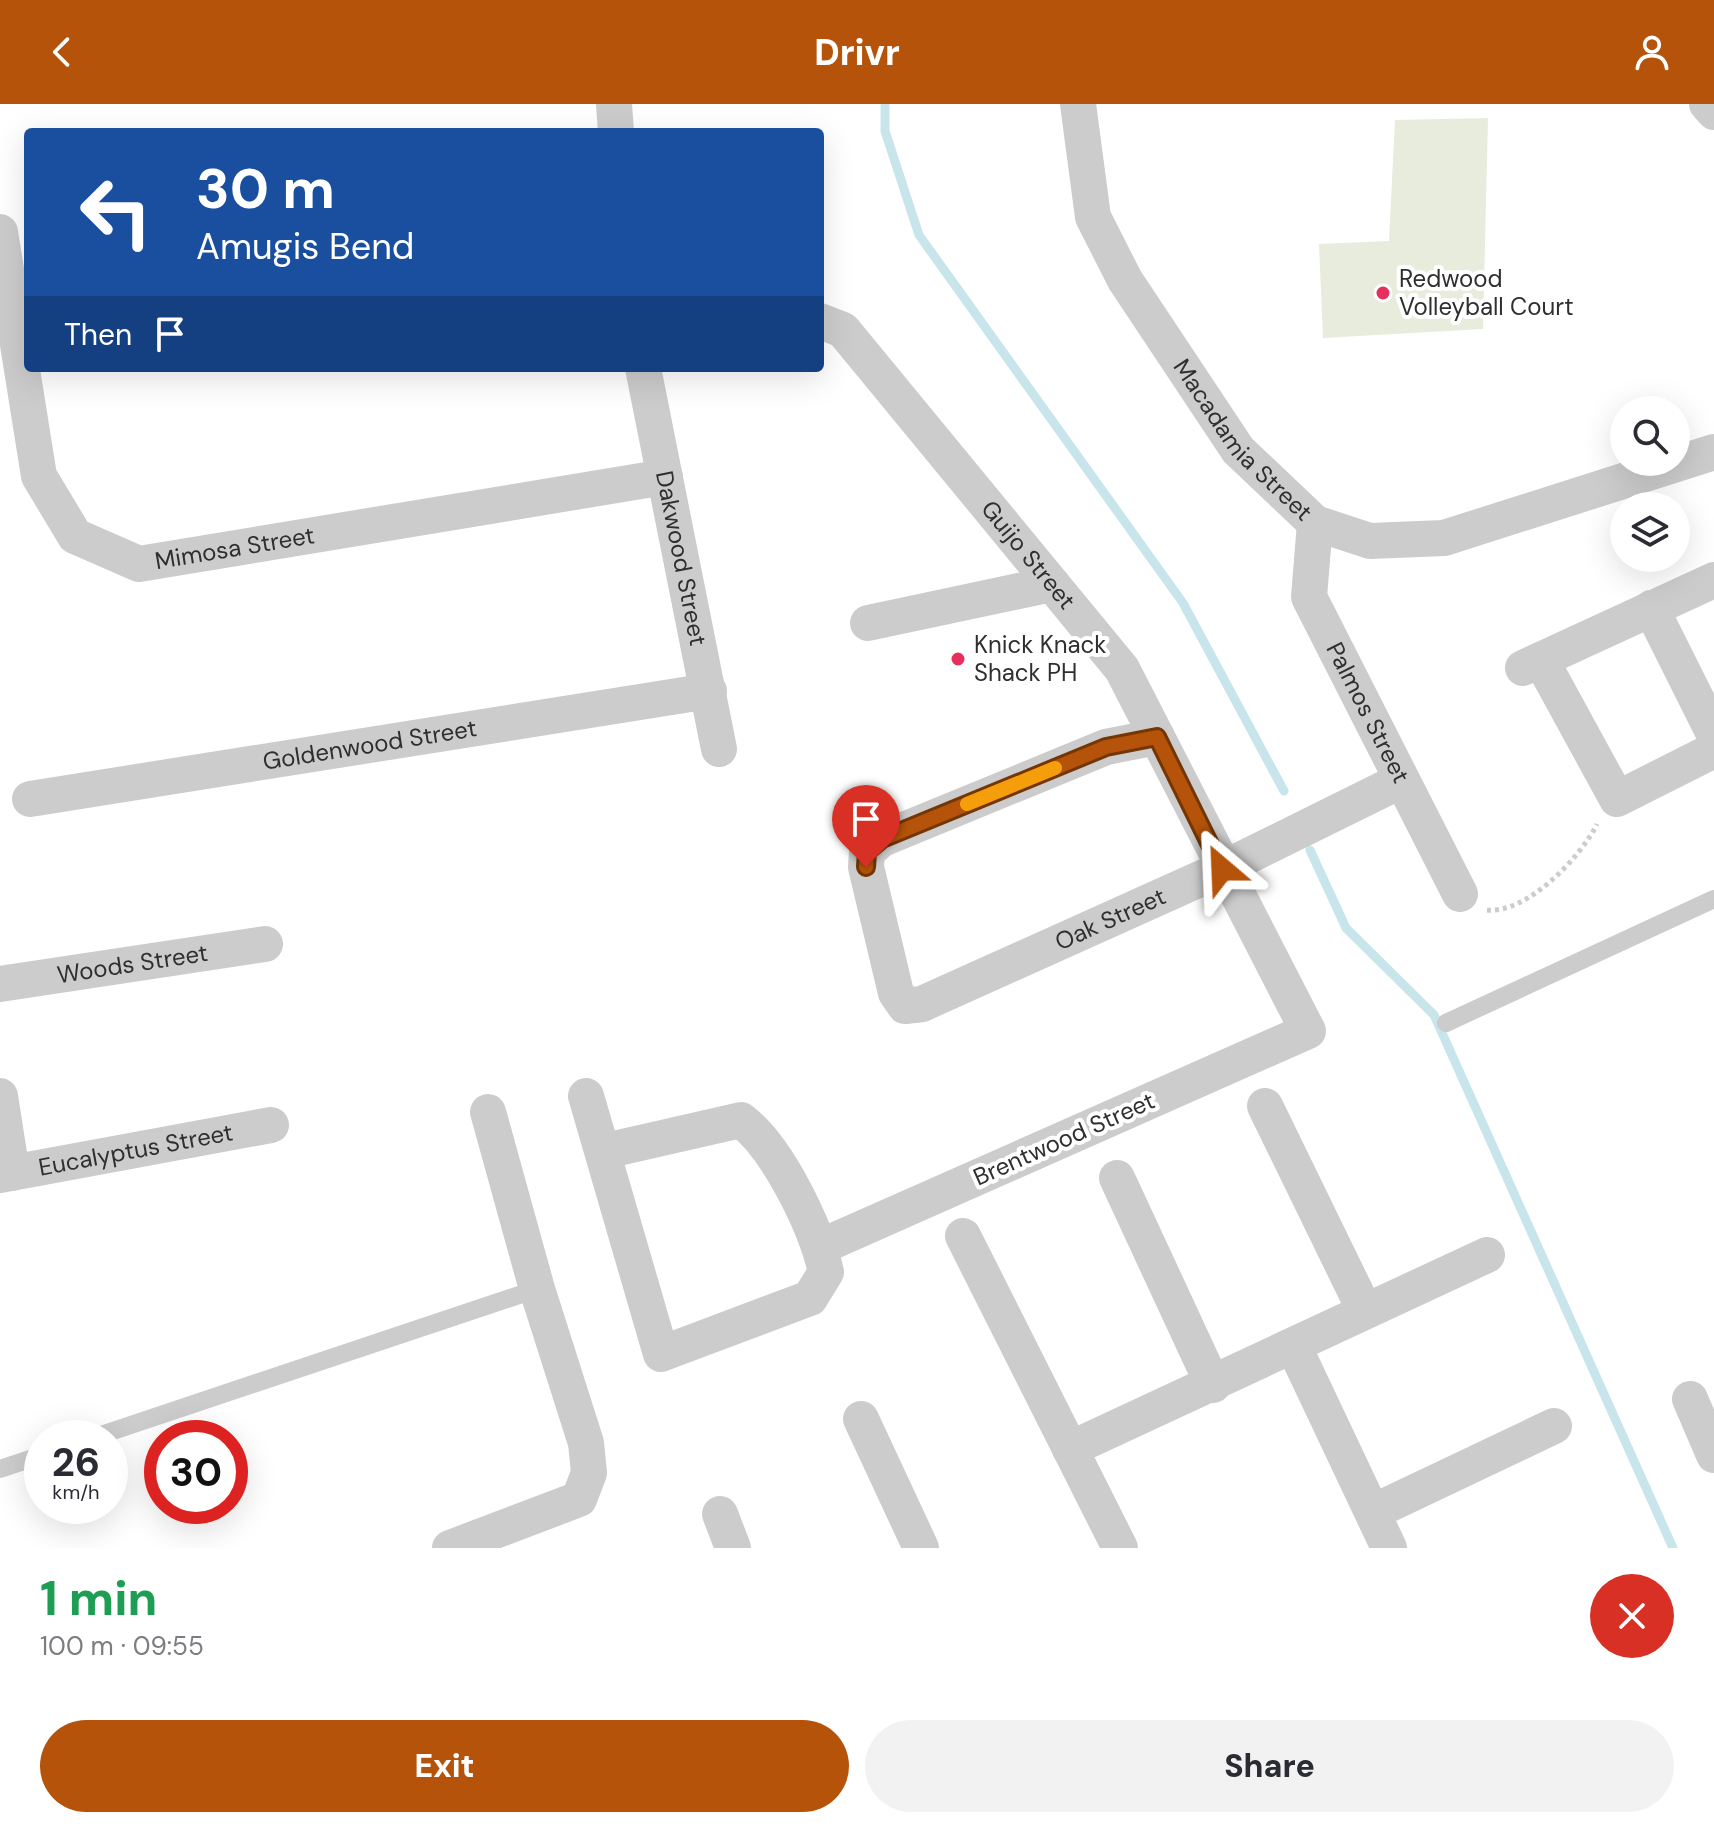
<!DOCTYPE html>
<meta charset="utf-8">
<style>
:root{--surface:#fff;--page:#f2f2f3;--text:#2b2b33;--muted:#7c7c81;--accent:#b45309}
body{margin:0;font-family:"DM Sans",sans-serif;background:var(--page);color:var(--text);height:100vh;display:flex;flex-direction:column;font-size:30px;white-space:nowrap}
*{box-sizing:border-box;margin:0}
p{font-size:26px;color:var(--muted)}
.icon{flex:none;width:44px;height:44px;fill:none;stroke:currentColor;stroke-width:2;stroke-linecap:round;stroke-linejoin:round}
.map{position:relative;height:1444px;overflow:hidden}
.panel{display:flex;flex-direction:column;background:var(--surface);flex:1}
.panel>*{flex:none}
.hud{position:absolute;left:24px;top:24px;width:800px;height:244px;border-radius:8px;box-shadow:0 8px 32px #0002;background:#1a4fa0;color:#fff;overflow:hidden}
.tools{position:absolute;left:1610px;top:292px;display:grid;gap:16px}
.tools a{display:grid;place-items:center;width:80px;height:80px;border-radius:50%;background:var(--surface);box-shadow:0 8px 32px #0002;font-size:40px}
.speed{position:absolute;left:24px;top:1316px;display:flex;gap:16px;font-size:40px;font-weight:700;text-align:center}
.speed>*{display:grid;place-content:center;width:104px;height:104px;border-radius:50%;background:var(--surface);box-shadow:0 8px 32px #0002;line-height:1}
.speed small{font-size:20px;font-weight:400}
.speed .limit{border:12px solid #d22;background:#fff;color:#111}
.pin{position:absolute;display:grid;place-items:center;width:68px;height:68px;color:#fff;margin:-82px -34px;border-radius:50% 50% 50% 0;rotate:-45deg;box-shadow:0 0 8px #0007}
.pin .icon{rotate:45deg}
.me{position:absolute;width:88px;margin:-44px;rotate:334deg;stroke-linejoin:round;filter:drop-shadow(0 0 6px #0008)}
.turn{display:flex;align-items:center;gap:28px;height:168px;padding:0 40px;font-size:36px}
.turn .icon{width:104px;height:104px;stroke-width:2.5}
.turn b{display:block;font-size:56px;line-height:68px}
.then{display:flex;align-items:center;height:76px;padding:0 40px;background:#0003;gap:16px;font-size:30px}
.round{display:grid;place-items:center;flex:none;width:84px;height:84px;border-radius:42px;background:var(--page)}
.headline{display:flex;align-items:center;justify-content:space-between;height:136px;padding:0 40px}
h1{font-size:48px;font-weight:800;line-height:60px;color:#1e9e55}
.action{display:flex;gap:16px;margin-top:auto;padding:16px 40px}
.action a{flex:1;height:92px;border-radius:48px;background:var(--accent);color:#fff;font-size:32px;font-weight:800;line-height:92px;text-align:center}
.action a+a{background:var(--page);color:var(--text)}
header{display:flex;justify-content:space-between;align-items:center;height:104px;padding:0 40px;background:var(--accent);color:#fff;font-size:36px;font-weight:800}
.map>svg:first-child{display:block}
</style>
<header><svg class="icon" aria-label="back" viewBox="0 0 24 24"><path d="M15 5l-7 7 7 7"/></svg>Drivr<svg class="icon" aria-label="person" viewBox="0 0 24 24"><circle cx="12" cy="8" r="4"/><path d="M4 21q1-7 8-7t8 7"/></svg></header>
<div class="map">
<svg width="1714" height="1444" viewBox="0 0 1714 1444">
<rect width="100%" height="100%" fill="#fff"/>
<polygon fill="#e8ecdc" points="1488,14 1483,225 1323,234 1319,140 1389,137 1395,16"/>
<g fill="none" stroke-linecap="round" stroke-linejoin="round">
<g stroke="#c8e5ec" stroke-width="9">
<polyline points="885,0 885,27 919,131 1183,499 1284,687"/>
<polyline points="1310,746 1346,824 1434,911 1673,1444"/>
</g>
<path stroke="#ccc" stroke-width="5" stroke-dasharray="4 4" stroke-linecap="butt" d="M1487,806C1527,810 1581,753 1597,720"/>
<g stroke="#ccc" stroke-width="18">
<polyline points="1446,919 1714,795"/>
<polyline points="92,1334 537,1185"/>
<polyline points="0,1365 42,1351"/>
</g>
<g stroke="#ccc" stroke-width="36">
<polyline points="614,0 616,28"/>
<path id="s1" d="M1078,0L1093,113L1125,176L1238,346L1315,419L1370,437L1444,434L1714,348"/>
<polyline points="1707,0 1714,8"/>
<path id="s2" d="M0,128L39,372L75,432L139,460L665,373"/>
<path id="s3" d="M820,217L843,226L1122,565L1308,927L820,1143"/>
<path id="s4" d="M643,264L719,645"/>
<path id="s5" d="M1315,419L1309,493L1460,790"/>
<polyline points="1651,504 1714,630"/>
<polyline points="868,519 1052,480"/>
<polyline points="1541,556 1617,695 1710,648 1714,638"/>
<polyline points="1523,564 1714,476"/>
<path id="s6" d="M1157,633L1106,643L882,735L867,748L866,763L896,889L905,902L922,900L1222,765L1400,677"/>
<path id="s7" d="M30,695L709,587"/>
<path id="s8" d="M0,880L265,840"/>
<polyline points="0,992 12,1069"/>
<path d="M586,992L661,1250L810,1194L826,1168C816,1123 778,1044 741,1016L605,1047"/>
<polyline points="1265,1002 1365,1207"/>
<path id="s9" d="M0,1071L271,1021"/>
<polyline points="1117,1074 1213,1281"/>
<polyline points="963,1132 1120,1444"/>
<polyline points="1294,1243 1389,1444"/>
<polyline points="1690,1295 1714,1351"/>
<polyline points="861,1315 921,1444"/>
<polyline points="1070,1345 1487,1151"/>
<polyline points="1373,1408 1554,1322"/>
<polyline points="720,1410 733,1444"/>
<polyline points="450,1444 579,1395 589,1369 586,1339 537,1185 488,1008"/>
</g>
</g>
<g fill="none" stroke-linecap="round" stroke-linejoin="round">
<defs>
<polyline id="route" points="866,763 867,748 882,735 1106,643 1157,633 1222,765"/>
</defs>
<use href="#route" stroke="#753606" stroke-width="20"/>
<use href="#route" stroke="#b45309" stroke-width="14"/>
<polyline stroke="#f59e0b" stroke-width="14" points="967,700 1055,664"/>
</g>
<g fill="#e72f5d" stroke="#fff" stroke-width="3">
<circle cx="1383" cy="189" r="8"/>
<circle cx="958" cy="555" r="8"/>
</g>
<g text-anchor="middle" stroke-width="8" stroke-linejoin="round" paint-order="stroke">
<g font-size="24" fill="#2f2f2f" stroke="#fff" text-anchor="start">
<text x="1399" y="183">Redwood<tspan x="1399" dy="28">Volleyball Court</tspan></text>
<text x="974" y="549">Knick Knack<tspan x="974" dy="28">Shack PH</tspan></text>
</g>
<g font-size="24" fill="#2f2f2f" stroke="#fff">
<text dy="8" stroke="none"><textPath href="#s1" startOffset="384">Macadamia Street</textPath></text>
<text dy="8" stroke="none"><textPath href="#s2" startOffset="484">Mimosa Street</textPath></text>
<text dy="8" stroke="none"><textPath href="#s3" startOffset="316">Guijo Street</textPath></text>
<text dy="8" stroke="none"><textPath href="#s4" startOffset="194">Dakwood Street</textPath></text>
<text dy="8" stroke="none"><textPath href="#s5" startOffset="204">Palmos Street</textPath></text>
<text dy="8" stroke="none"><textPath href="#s7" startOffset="344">Goldenwood Street</textPath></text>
<text dy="8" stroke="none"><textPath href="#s6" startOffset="698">Oak Street</textPath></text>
<text dy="8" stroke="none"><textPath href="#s8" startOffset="134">Woods Street</textPath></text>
<text transform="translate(1064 1035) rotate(-24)" y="8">Brentwood Street</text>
<text dy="8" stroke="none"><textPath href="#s9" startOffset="138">Eucalyptus Street</textPath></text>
</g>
</g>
</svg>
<div class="tools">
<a><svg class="icon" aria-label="search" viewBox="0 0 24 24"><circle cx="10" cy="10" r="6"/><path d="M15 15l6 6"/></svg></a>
<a><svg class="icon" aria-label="layers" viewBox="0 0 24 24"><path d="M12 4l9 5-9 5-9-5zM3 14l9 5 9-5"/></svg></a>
</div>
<div class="speed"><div>26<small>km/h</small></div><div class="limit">30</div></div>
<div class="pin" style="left:866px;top:763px;background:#d93025"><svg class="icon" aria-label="arrive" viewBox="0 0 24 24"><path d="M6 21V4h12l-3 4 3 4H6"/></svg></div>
<svg class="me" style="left:1222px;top:765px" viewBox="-20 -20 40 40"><path d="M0-17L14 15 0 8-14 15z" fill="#b45309" stroke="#fff" stroke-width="4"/></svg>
<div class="hud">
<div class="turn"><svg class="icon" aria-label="left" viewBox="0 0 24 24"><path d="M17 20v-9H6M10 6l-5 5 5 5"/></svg><div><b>30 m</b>Amugis Bend</div></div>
<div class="then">Then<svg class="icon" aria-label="arrive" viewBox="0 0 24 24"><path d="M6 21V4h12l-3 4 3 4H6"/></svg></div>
</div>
</div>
<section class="panel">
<div class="headline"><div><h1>1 min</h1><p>100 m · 09:55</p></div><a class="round" style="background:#d93025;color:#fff"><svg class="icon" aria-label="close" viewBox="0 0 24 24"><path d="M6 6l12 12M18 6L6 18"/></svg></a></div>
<div class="action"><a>Exit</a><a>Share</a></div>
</section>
